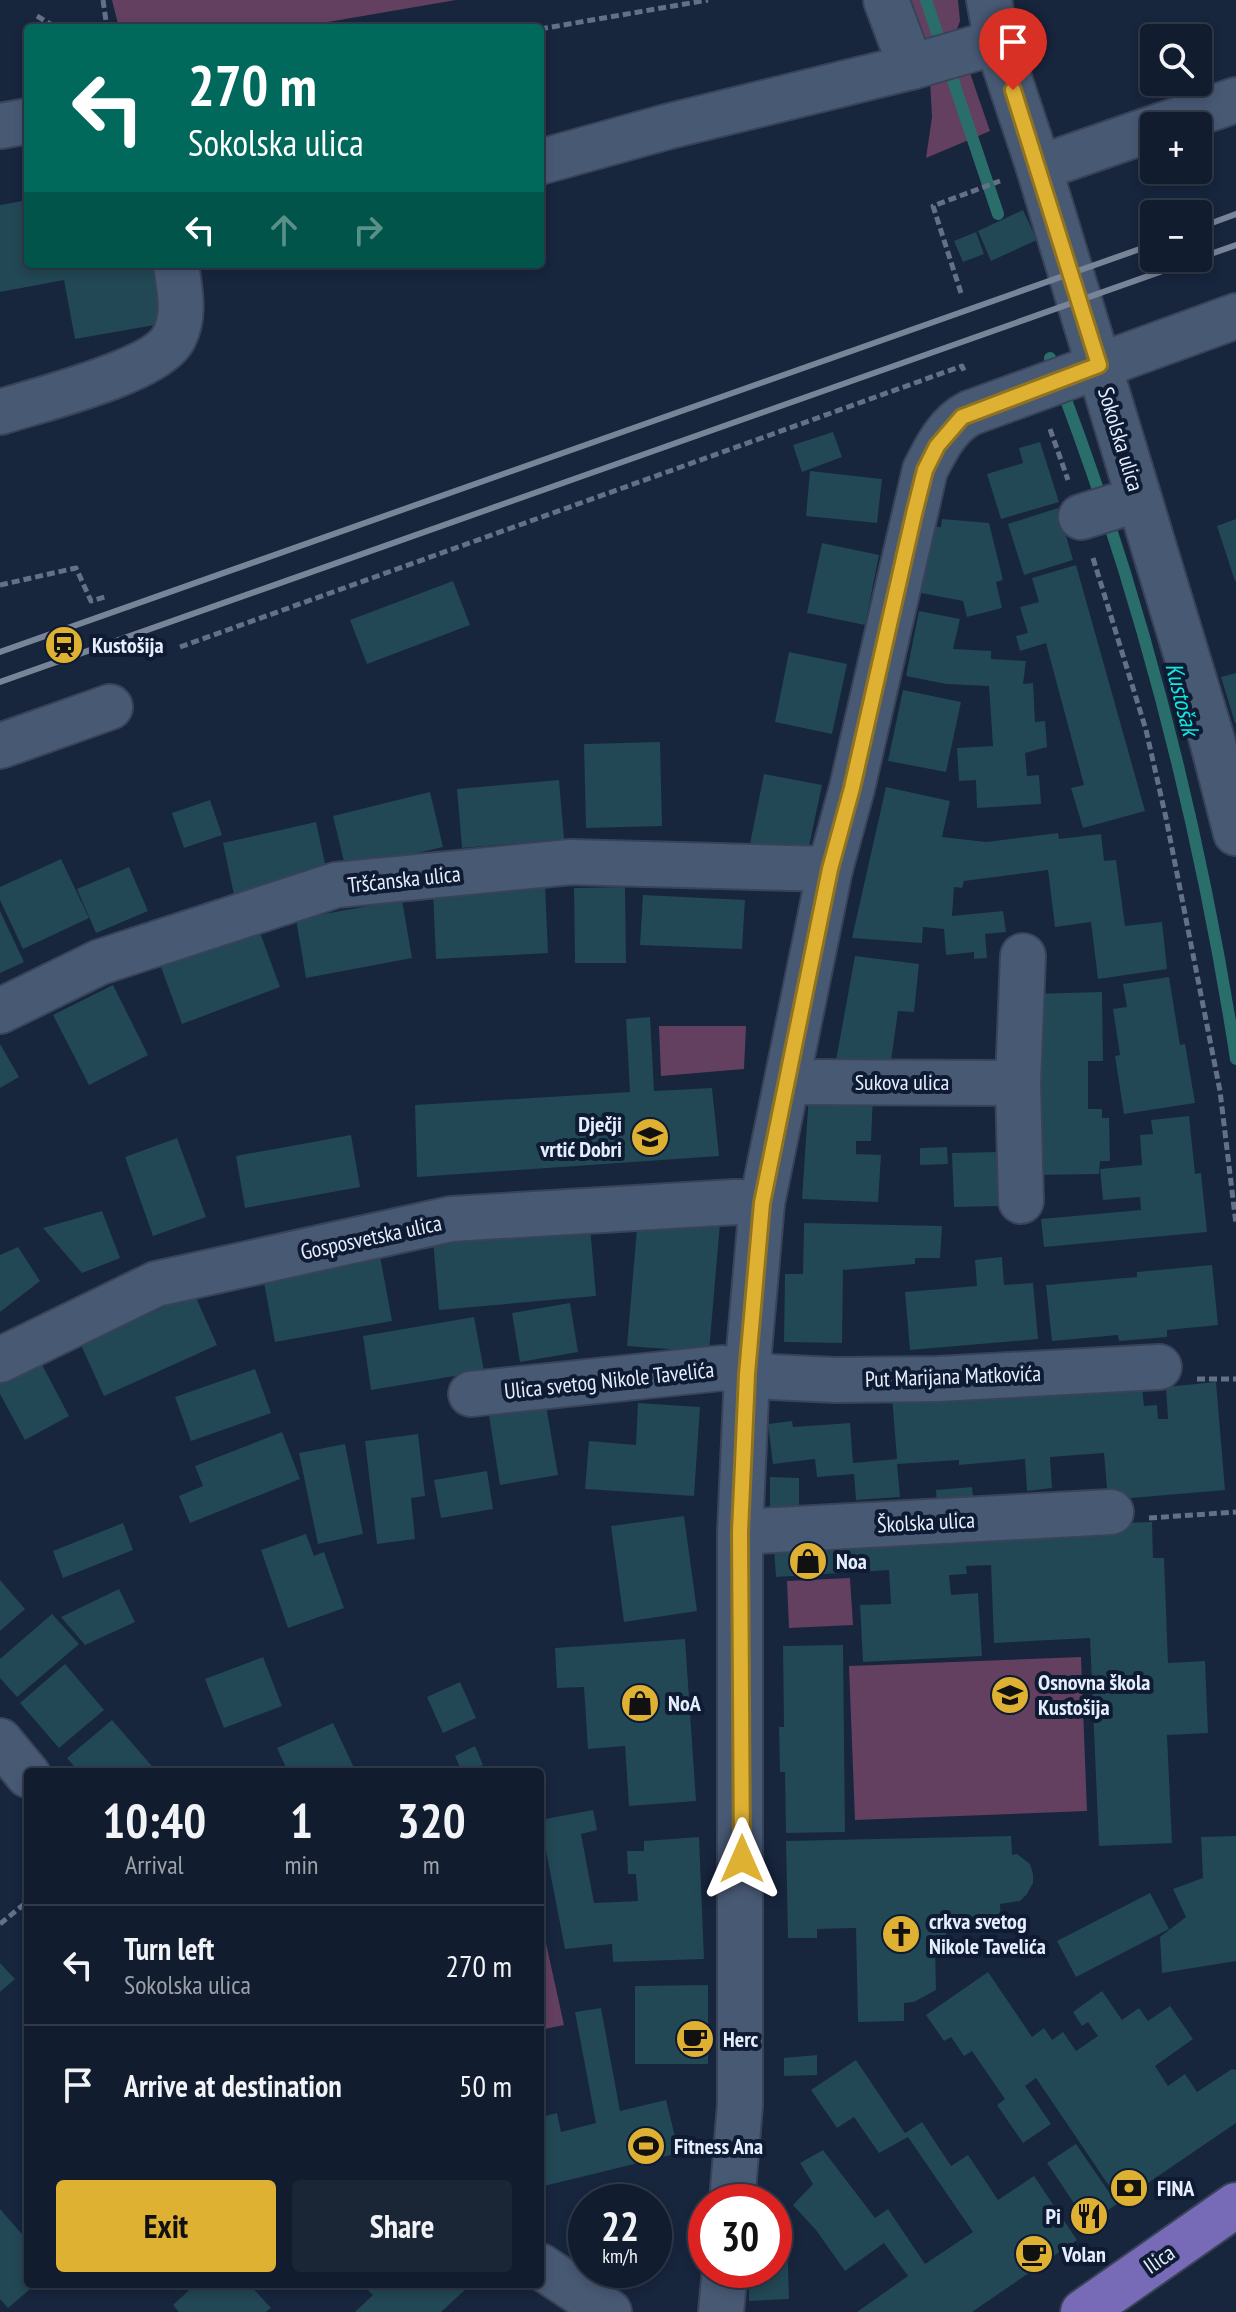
<!DOCTYPE html>
<meta charset="utf-8">
<style>
:root{--surface:#111c2e;--page:#1a2536;--text:#f1f3f6;--muted:#9ca1aa;--line:#303a4a;--accent:#deb133}
body{margin:0;font-family:"PT Sans Narrow",sans-serif;background:var(--page);color:var(--text);height:100vh;display:flex;flex-direction:column;font-size:30px;white-space:nowrap}
*{box-sizing:border-box;margin:0}
p{font-size:26px;color:var(--muted)}
.icon{flex:none;width:44px;height:44px;fill:none;stroke:currentColor;stroke-width:2;stroke-linecap:round;stroke-linejoin:round}
.map{position:relative;flex:1;overflow:hidden}
.sheet{position:absolute;left:24px;top:1768px;width:520px;height:520px;display:flex;flex-direction:column;background:var(--surface);border-radius:8px;box-shadow:0 4px 12px #0003,0 0 0 2px var(--line)}
.sheet>*{flex:none}
.hud{position:absolute;left:24px;top:24px;width:520px;height:244px;border-radius:8px;box-shadow:0 4px 12px #0003,0 0 0 2px var(--line);background:#00695c;color:#fff;overflow:hidden}
.tools{position:absolute;left:1140px;top:24px;display:grid;gap:16px}
.tools a{display:grid;place-items:center;width:72px;height:72px;border-radius:8px;background:var(--surface);box-shadow:0 4px 12px #0003,0 0 0 2px var(--line);font-size:40px}
.speed{position:absolute;left:568px;top:2184px;display:flex;gap:16px;font-size:40px;font-weight:700;text-align:center}
.speed>*{display:grid;place-content:center;width:104px;height:104px;border-radius:50%;background:var(--surface);box-shadow:0 4px 12px #0003,0 0 0 2px var(--line);line-height:1}
.speed small{font-size:20px;font-weight:400}
.speed .limit{border:12px solid #d22;background:#fff;color:#111}
.pin{position:absolute;display:grid;place-items:center;width:68px;height:68px;color:#fff;margin:-82px -34px;border-radius:50% 50% 50% 0;rotate:-45deg;box-shadow:0 0 8px #0007}
.pin .icon{rotate:45deg}
.me{position:absolute;width:88px;margin:-44px;rotate:0deg;stroke-linejoin:round;filter:drop-shadow(0 0 6px #0008)}
.turn{display:flex;align-items:center;gap:28px;height:168px;padding:0 32px;font-size:36px}
.turn .icon{width:104px;height:104px;stroke-width:2.5}
.turn b{display:block;font-size:56px;line-height:68px}
.lanes{display:flex;align-items:center;height:76px;padding:0 32px;background:#0003;justify-content:center;gap:40px;direction:ltr}
.lanes .off{opacity:.35}
.eta{display:flex;justify-content:space-evenly;align-items:center;height:136px;text-align:center}
.eta b{font-size:48px;font-weight:700;line-height:56px}
.cta{display:flex;gap:16px;margin-top:auto;padding:16px 32px}
.cta a{flex:1;height:92px;border-radius:8px;background:var(--accent);color:#111;font-size:32px;font-weight:700;line-height:92px;text-align:center}
.cta a+a{background:var(--page);color:var(--text)}
ul{padding:0;list-style:none}
li{display:flex;align-items:center;gap:24px;height:120px;padding:0 32px;border-top:2px solid var(--line)}
li div{flex:1}
li b{display:block;font-size:30px}
li em{font-style:normal}
.map>svg:first-child{display:block}
</style>
<div class="map">
<svg width="1236" height="2312" viewBox="0 0 1236 2312">
<rect width="100%" height="100%" fill="#17253d"/>
<g fill="#633f60">
<polygon points="112,0 456,0 293,28 119,28"/>
<polygon points="900,0 958,0 960,21 957,29 948,34 960,74 970,73 990,131 926,158 932,117 930,80"/>
<polygon points="659,1026 746,1026 744,1069 661,1076"/>
<polygon points="850,1578 853,1625 789,1628 787,1581"/>
<polygon points="1081,1657 1087,1811 855,1820 849,1666"/>
<polygon points="540,1916 564,2025 540,2030"/>
</g>
<g fill="none" stroke-linecap="round" stroke-linejoin="round">
<g stroke="#2a6e6b" stroke-width="12">
<polyline points="926,0 998,214"/>
<path d="M1050,358C1138,583 1199,820 1236,1059"/>
</g>
</g>
<g fill="#224755">
<polygon points="28,200 28,264 156,264 166,323 75,339 64,280 0,292 0,205"/>
<polygon points="1023,210 1037,240 991,261 978,231"/>
<polygon points="976,232 984,254 963,262 954,241"/>
<polygon points="833,432 842,457 802,472 793,445"/>
<polygon points="1040,442 1059,502 1001,519 987,474 1023,463 1019,448"/>
<polygon points="810,471 882,479 877,523 806,516"/>
<polygon points="1058,508 1073,560 1024,575 1008,524"/>
<polygon points="942,519 989,523 1003,580 996,582 1002,608 967,617 963,601 916,592 929,526 941,527"/>
<polygon points="1236,519 1236,581 1235,581 1217,526"/>
<polygon points="822,543 879,555 865,625 807,613"/>
<polygon points="1076,565 1145,811 1083,828 1071,788 1084,785 1046,643 1020,651 1016,636 1028,633 1020,607 1039,602 1032,578"/>
<polygon points="453,581 470,625 367,664 350,620"/>
<polygon points="919,611 960,619 953,649 991,651 991,659 1026,661 1023,684 1033,683 1035,722 1045,721 1047,747 1025,753 1027,776 1039,775 1041,804 977,808 976,780 959,781 957,748 993,746 989,686 946,684 906,676"/>
<polygon points="789,652 847,664 832,734 775,722"/>
<polygon points="1236,673 1236,723 1235,723 1221,677"/>
<polygon points="903,690 961,702 946,772 888,761"/>
<polygon points="660,742 662,826 586,828 584,744"/>
<polygon points="764,774 822,785 807,856 750,844"/>
<polygon points="559,780 564,839 462,848 457,789"/>
<polygon points="886,787 950,801 942,837 986,842 1058,833 1059,839 1101,834 1104,861 1116,860 1125,926 1162,922 1167,969 1098,979 1091,922 1055,927 1048,870 964,881 962,888 954,887 952,916 1003,911 1006,932 985,934 987,958 974,959 974,952 946,955 944,929 923,927 922,943 852,938"/>
<polygon points="430,792 443,847 346,870 333,816"/>
<polygon points="210,800 222,835 184,848 172,813"/>
<polygon points="316,822 327,873 234,895 223,843"/>
<polygon points="61,859 89,918 23,949 0,900 0,887"/>
<polygon points="129,867 148,911 96,933 77,889"/>
<polygon points="545,885 548,953 436,959 433,891"/>
<polygon points="625,887 626,963 575,963 574,888"/>
<polygon points="643,895 745,900 742,949 640,945"/>
<polygon points="402,900 412,958 306,978 296,919"/>
<polygon points="0,911 24,962 0,973"/>
<polygon points="259,930 280,987 182,1024 161,967"/>
<polygon points="855,956 919,964 914,1012 898,1011 891,1061 880,1060 879,1072 835,1066"/>
<polygon points="1169,977 1180,1045 1185,1044 1195,1103 1124,1114 1115,1056 1120,1055 1113,1009 1127,1007 1123,984"/>
<polygon points="113,985 148,1055 89,1085 53,1015"/>
<polygon points="1102,992 1103,1061 1088,1061 1088,1109 1102,1109 1102,1118 1109,1118 1110,1161 1100,1161 1099,1174 1032,1175 1030,994"/>
<polygon points="650,1017 654,1091 712,1088 719,1156 417,1177 415,1105 630,1092 626,1019"/>
<polygon points="0,1044 19,1077 0,1088"/>
<polygon points="809,1094 873,1095 871,1141 856,1141 856,1154 881,1155 878,1202 802,1199"/>
<polygon points="1189,1116 1195,1174 1201,1173 1207,1232 1044,1247 1041,1219 1141,1210 1140,1197 1103,1200 1100,1169 1142,1165 1140,1135 1153,1134 1151,1120"/>
<polygon points="351,1135 360,1187 245,1208 236,1156"/>
<polygon points="177,1138 206,1217 153,1236 125,1157"/>
<polygon points="947,1147 948,1164 920,1165 920,1148"/>
<polygon points="999,1152 1000,1206 954,1207 952,1153"/>
<polygon points="102,1211 120,1258 82,1273 43,1228"/>
<polygon points="638,1217 720,1223 709,1352 627,1346"/>
<polygon points="804,1223 942,1226 940,1258 915,1258 915,1264 843,1270 842,1343 784,1342 785,1274 803,1274"/>
<polygon points="590,1226 596,1296 439,1310 433,1240"/>
<polygon points="18,1247 40,1281 0,1312 0,1255"/>
<polygon points="380,1256 392,1321 275,1342 263,1277"/>
<polygon points="1002,1257 1004,1285 1033,1283 1038,1339 910,1350 905,1292 977,1286 975,1260"/>
<polygon points="1212,1265 1218,1325 1167,1330 1167,1337 1119,1341 1118,1335 1052,1341 1046,1285 1137,1277 1137,1272"/>
<polygon points="194,1293 217,1345 104,1396 81,1345"/>
<polygon points="570,1303 578,1352 520,1362 512,1313"/>
<polygon points="474,1317 484,1371 371,1390 363,1336"/>
<polygon points="39,1359 69,1416 25,1440 0,1394 0,1380"/>
<polygon points="255,1369 271,1413 191,1441 175,1397"/>
<polygon points="1216,1382 1225,1490 1108,1500 1104,1453 1050,1457 1052,1488 1027,1491 1025,1459 959,1465 959,1460 897,1464 900,1497 856,1500 854,1474 817,1477 815,1459 773,1464 768,1424 792,1421 793,1427 850,1423 853,1463 897,1459 892,1397 953,1392 954,1402 1142,1387 1144,1406 1157,1405 1158,1419 1168,1419 1166,1387"/>
<polygon points="545,1400 558,1475 500,1485 488,1409"/>
<polygon points="638,1403 700,1407 694,1496 585,1489 589,1441 636,1445"/>
<polygon points="282,1432 300,1479 190,1523 179,1496 203,1486 195,1466"/>
<polygon points="418,1434 425,1496 411,1498 415,1539 377,1544 365,1441"/>
<polygon points="345,1444 363,1534 318,1544 299,1453"/>
<polygon points="487,1471 493,1509 441,1518 434,1480"/>
<polygon points="770,1477 799,1478 799,1515 770,1516"/>
<polygon points="972,1487 975,1513 938,1516 936,1490"/>
<polygon points="684,1516 697,1611 624,1622 611,1526"/>
<polygon points="1152,1522 1153,1558 1164,1558 1168,1663 1205,1661 1208,1733 1167,1735 1172,1843 1099,1846 1090,1638 994,1643 991,1565 966,1566 967,1574 949,1575 951,1595 978,1593 982,1656 863,1662 860,1605 891,1604 889,1570 776,1577 773,1536 841,1533 841,1549 888,1546 887,1531"/>
<polygon points="123,1523 133,1550 63,1578 53,1551"/>
<polygon points="306,1534 314,1556 324,1552 344,1608 288,1628 261,1550"/>
<polygon points="0,1580 25,1609 0,1631"/>
<polygon points="119,1589 135,1622 85,1645 61,1617"/>
<polygon points="52,1614 79,1644 17,1697 0,1678 0,1659"/>
<polygon points="685,1639 696,1801 629,1806 625,1746 588,1749 584,1687 557,1688 555,1648"/>
<polygon points="843,1645 845,1832 786,1833 785,1772 780,1772 779,1727 784,1727 783,1646"/>
<polygon points="263,1657 282,1706 224,1728 205,1679"/>
<polygon points="65,1664 104,1710 59,1748 20,1703"/>
<polygon points="460,1682 476,1718 443,1733 427,1697"/>
<polygon points="112,1720 157,1772 79,1772 67,1758"/>
<polygon points="333,1723 356,1772 288,1772 277,1748"/>
<polygon points="475,1746 483,1765 462,1772 455,1756"/>
<polygon points="593,1810 597,1830 581,1834 594,1903 638,1901 636,1874 628,1874 627,1851 644,1851 644,1841 699,1837 704,1959 613,1962 612,1944 565,1949 540,1820"/>
<polygon points="1011,1836 1012,1855 1017,1854 1030,1864 1033,1874 1033,1883 1027,1894 1020,1901 1000,1904 1001,1926 946,1926 946,1946 935,1947 936,1990 914,2002 904,2003 904,2021 858,2022 856,1928 817,1929 817,1938 788,1938 786,1841"/>
<polygon points="1236,1836 1236,1961 1162,1973 1160,1937 1186,1917 1173,1889 1203,1878 1201,1837"/>
<polygon points="1150,1893 1169,1929 1076,1977 1057,1941"/>
<polygon points="0,1963 15,1979 0,1992"/>
<polygon points="988,1972 1032,2037 1044,2028 1052,2040 1063,2032 1076,2051 1098,2036 1088,2022 1082,2026 1073,2012 1102,1991 1122,2020 1139,2008 1148,2021 1170,2006 1193,2039 1155,2066 1168,2086 1185,2074 1197,2092 1232,2069 1236,2070 1236,2123 1120,2202 1036,2078 1025,2086 1051,2124 1023,2143 997,2105 1005,2099 972,2051 964,2056 951,2037 944,2041 926,2015"/>
<polygon points="708,1985 708,2064 635,2064 635,1986"/>
<polygon points="601,2008 620,2111 666,2100 679,2153 540,2187 540,2117 557,2113 561,2132 596,2123 575,2012"/>
<polygon points="817,2055 817,2075 784,2076 784,2058"/>
<polygon points="856,2060 905,2133 922,2122 951,2166 968,2155 998,2200 1034,2176 1077,2240 972,2312 857,2312 908,2276 884,2243 845,2271 816,2230 793,2205 813,2184 800,2163 823,2150 875,2218 888,2209 925,2264 973,2232 908,2137 879,2153 854,2117 837,2128 811,2090"/>
<polygon points="1076,2144 1117,2204 1088,2224 1047,2163"/>
<polygon points="0,2209 28,2241 28,2284 36,2284 8,2308 0,2299"/>
<polygon points="787,2236 789,2299 749,2301 748,2270 774,2270 774,2237"/>
<polygon points="196,2284 249,2284 271,2308 266,2312 179,2312 173,2305"/>
<polygon points="362,2284 465,2284 468,2287 441,2312 355,2312 373,2295"/>
</g>
<g fill="none" stroke-linecap="round" stroke-linejoin="round">
<defs>
<g id="minor">
<polyline points="886,0 911,67 997,42"/>
<polyline points="989,0 997,42 1039,168 1211,736 1236,833"/>
<polyline points="0,126 28,121"/>
<polyline points="1160,126 1236,100"/>
<polyline points="540,162 666,127 911,67"/>
<polyline points="1039,168 1154,128"/>
<path d="M0,412C38,400 158,371 174,337C186,313 179,289 176,264"/>
<polyline points="1081,517 1139,499"/>
<polyline points="0,746 110,707"/>
<polyline points="0,1011 100,962 336,885 571,862 830,869"/>
<polyline points="787,1082 1018,1083"/>
<polyline points="1021,1201 1018,1083 1023,956"/>
<polyline points="0,1360 156,1284 451,1219 736,1202 762,1203"/>
<polyline points="471,1394 722,1368 772,1377 835,1380 938,1379 1159,1367"/>
<polyline points="740,1532 1111,1512"/>
<polyline points="0,1741 28,1775"/>
<path d="M732,2202L740,2105V1532L747,1374L762,1203L830,869L852,788L925,470C936,448 948,424 970,413L1236,316"/>
<polyline points="540,2266 609,2312"/>
<polyline points="721,2312 725,2270"/>
</g>
<polyline id="major" points="1083,2312 1236,2205"/>
</defs>
<use href="#minor" stroke="#394358" stroke-width="48"/>
<use href="#major" stroke="#394358" stroke-width="48"/>
<g stroke="#647085" stroke-width="5" stroke-dasharray="8 4" stroke-linecap="butt">
<polyline points="103,0 107,28"/>
<polyline points="37,16 57,28"/>
<polyline points="540,29 708,0"/>
<polyline points="961,293 933,206 1000,181"/>
<polyline points="1050,429 1068,480"/>
<polyline points="1093,558 1146,730 1166,818 1220,1091 1236,1224"/>
<polyline points="0,585 76,568 91,601 108,596"/>
<polyline points="180,647 962,366 965,373"/>
<polyline points="1197,1379 1236,1379"/>
<polyline points="1149,1518 1236,1512"/>
<polyline points="0,1924 28,1901"/>
</g>
<use href="#minor" stroke="#485974" stroke-width="44"/>
<use href="#major" stroke="#776ab7" stroke-width="44"/>
<g stroke="#788498" stroke-width="6">
<polyline points="1198,228 1236,214"/>
<polyline points="0,652 1154,244"/>
<polyline points="0,682 1236,245"/>
</g>
</g>
<g fill="none" stroke-linecap="round" stroke-linejoin="round">
<defs>
<polyline id="route" points="742,1859 740,1532 747,1374 762,1203 830,869 852,788 914,514 925,470 937,446 962,417 1099,365 1013,90"/>
</defs>
<use href="#route" stroke="#907321" stroke-width="20"/>
<use href="#route" stroke="#deb133" stroke-width="14"/>
</g>
<defs>
<symbol id="station-disc" viewBox="-11 -11 22 22"><circle r="9.5" fill="#deb133" stroke="#0e1b32"/><path d="M-3-6H3Q5-6 5-4V2Q5 4 3 4L4.5 6H3L1.5 4h-3L-3 6H-4.5L-3 4Q-5 4-5 2V-4Q-5-6-3-6ZM-3.5-4v3h7v-3ZM-3.5 1v1.5H-2V1ZM2 1v1.5H3.5V1Z" fill="#111"/></symbol>
<symbol id="school-disc" viewBox="-11 -11 22 22"><circle r="9.5" fill="#deb133" stroke="#0e1b32"/><path d="M0-5L7-2L0 1L-7-2ZM-4 1L0 2.5L4 1V4Q0 6-4 4Z" fill="#111"/></symbol>
<symbol id="shop-disc" viewBox="-11 -11 22 22"><circle r="9.5" fill="#deb133" stroke="#0e1b32"/><path d="M-5-2.5h2.3a2.7 3.5 0 0 1 5.4 0H5L5.5 6h-11ZM-1.5-2.5h3a1.5 2.3 0 0 0-3 0Z" fill="#111"/></symbol>
<symbol id="church-disc" viewBox="-11 -11 22 22"><circle r="9.5" fill="#deb133" stroke="#0e1b32"/><path d="M-1.2-6h2.4v3.5h3.3v2.4h-3.3V6h-2.4V-.1h-3.3v-2.4h3.3Z" fill="#111"/></symbol>
<symbol id="cafe-disc" viewBox="-11 -11 22 22"><circle r="9.5" fill="#deb133" stroke="#0e1b32"/><path d="M-5.5-4.5H6V0H3Q3 3.5 0 3.5H-2.5Q-5.5 3.5-5.5 0ZM3-3.2v2h1.7v-2ZM-6 4.5H4V6H-6Z" fill="#111"/></symbol>
<symbol id="stadium-disc" viewBox="-11 -11 22 22"><circle r="9.5" fill="#deb133" stroke="#0e1b32"/><path d="M0-5a6.5 5 0 1 0 0 10a6.5 5 0 1 0 0-10ZM-3.5-1.8h7v3.6h-7Z" fill="#111"/></symbol>
<symbol id="bank-disc" viewBox="-11 -11 22 22"><circle r="9.5" fill="#deb133" stroke="#0e1b32"/><path d="M-6-4H6V4H-6ZM0-2.3a2.3 2.3 0 1 0 0 4.6a2.3 2.3 0 1 0 0-4.6Z" fill="#111"/></symbol>
<symbol id="restaurant-disc" viewBox="-11 -11 22 22"><circle r="9.5" fill="#deb133" stroke="#0e1b32"/><path d="M-5-6h1v4h1v-4h1v4h1v-4h1v5L-1.5 .5V6h-2V.5L-5-1ZM5-6V6H3V1.5H1.5Q1.5-4 5-6Z" fill="#111"/></symbol>
</defs>
<g fill-rule="evenodd">
<use href="#station-disc" x="42" y="623" width="44" height="44"/>
<use href="#school-disc" x="628" y="1115" width="44" height="44"/>
<use href="#shop-disc" x="786" y="1539" width="44" height="44"/>
<use href="#school-disc" x="988" y="1673" width="44" height="44"/>
<use href="#shop-disc" x="618" y="1681" width="44" height="44"/>
<use href="#church-disc" x="879" y="1912" width="44" height="44"/>
<use href="#cafe-disc" x="673" y="2017" width="44" height="44"/>
<use href="#stadium-disc" x="624" y="2124" width="44" height="44"/>
<use href="#bank-disc" x="1107" y="2166" width="44" height="44"/>
<use href="#restaurant-disc" x="1067" y="2194" width="44" height="44"/>
<use href="#cafe-disc" x="1012" y="2232" width="44" height="44"/>
</g>
<g text-anchor="middle" stroke-width="8" stroke-linejoin="round" paint-order="stroke">
<g font-size="22" fill="#e4eefe" stroke="#0e1b32">
<text transform="translate(1121 439) rotate(73)" y="8">Sokolska ulica</text>
<text transform="translate(404 879) rotate(-6)" y="8">Tršćanska ulica</text>
<text x="902" y="1090">Sukova ulica</text>
<text transform="translate(371 1237) rotate(-12)" y="8">Gosposvetska ulica</text>
<text transform="translate(953 1376) rotate(-2)" y="8">Put Marijana Matkovića</text>
<text transform="translate(609 1380) rotate(-6)" y="8">Ulica svetog Nikole Tavelića</text>
<text transform="translate(926 1522) rotate(-3)" y="8">Školska ulica</text>
<text transform="translate(1159 2259) rotate(-35)" y="8">Ilica</text>
</g>
<g font-size="22" font-weight="bold" fill="#e4eefe" stroke="#0e1b32" text-anchor="start">
<text x="92" y="653">Kustošija</text>
<text x="622" y="1132" text-anchor="end">Dječji<tspan x="622" dy="25">vrtić Dobri</tspan></text>
<text x="836" y="1569">Noa</text>
<text x="1038" y="1690">Osnovna škola<tspan x="1038" dy="25">Kustošija</tspan></text>
<text x="668" y="1711">NoA</text>
<text x="929" y="1929">crkva svetog<tspan x="929" dy="25">Nikole Tavelića</tspan></text>
<text x="723" y="2047">Herc</text>
<text x="674" y="2154">Fitness Ana</text>
<text x="1157" y="2196">FINA</text>
<text x="1061" y="2224" text-anchor="end">Pi</text>
<text x="1062" y="2262">Volan</text>
</g>
<g font-size="24" font-style="italic" fill="#10e8e2" stroke="#0e1b32">
<text transform="translate(1182 699) rotate(76)" y="8">Kustošak</text>
</g>
</g>
</svg>
<div class="tools">
<a><svg class="icon" aria-label="search" viewBox="0 0 24 24"><circle cx="10" cy="10" r="6"/><path d="M15 15l6 6"/></svg></a>
<a>+</a>
<a>−</a>
</div>
<div class="speed"><div>22<small>km/h</small></div><div class="limit">30</div></div>
<div class="pin" style="left:1013px;top:90px;background:#d93025"><svg class="icon" aria-label="arrive" viewBox="0 0 24 24"><path d="M6 21V4h12l-3 4 3 4H6"/></svg></div>
<svg class="me" style="left:742px;top:1859px" viewBox="-20 -20 40 40"><path d="M0-17L14 15 0 8-14 15z" fill="#deb133" stroke="#fff" stroke-width="4"/></svg>
<div class="hud">
<div class="turn"><svg class="icon" aria-label="left" viewBox="0 0 24 24"><path d="M17 20v-9H6M10 6l-5 5 5 5"/></svg><div><b>270 m</b>Sokolska ulica</div></div>
<div class="lanes"><svg class="icon" aria-label="left" viewBox="0 0 24 24"><path d="M17 20v-9H6M10 6l-5 5 5 5"/></svg><svg class="icon off" aria-label="ahead" viewBox="0 0 24 24"><path d="M12 20V5M6 11l6-6 6 6"/></svg><svg class="icon off" aria-label="right" viewBox="0 0 24 24"><path d="M7 20v-9h11M14 6l5 5-5 5"/></svg></div>
</div>
<section class="sheet">
<div class="eta">
<div><b>10:40</b><p>Arrival</p></div>
<div><b>1</b><p>min</p></div>
<div><b>320</b><p>m</p></div>
</div>
<ul>
<li><svg class="icon" aria-label="left" viewBox="0 0 24 24"><path d="M17 20v-9H6M10 6l-5 5 5 5"/></svg><div><b>Turn left</b><p>Sokolska ulica</p></div><em>270 m</em></li>
<li><svg class="icon" aria-label="arrive" viewBox="0 0 24 24"><path d="M6 21V4h12l-3 4 3 4H6"/></svg><div><b>Arrive at destination</b></div><em>50 m</em></li>
</ul>
<div class="cta"><a>Exit</a><a>Share</a></div>
</section>
</div>
